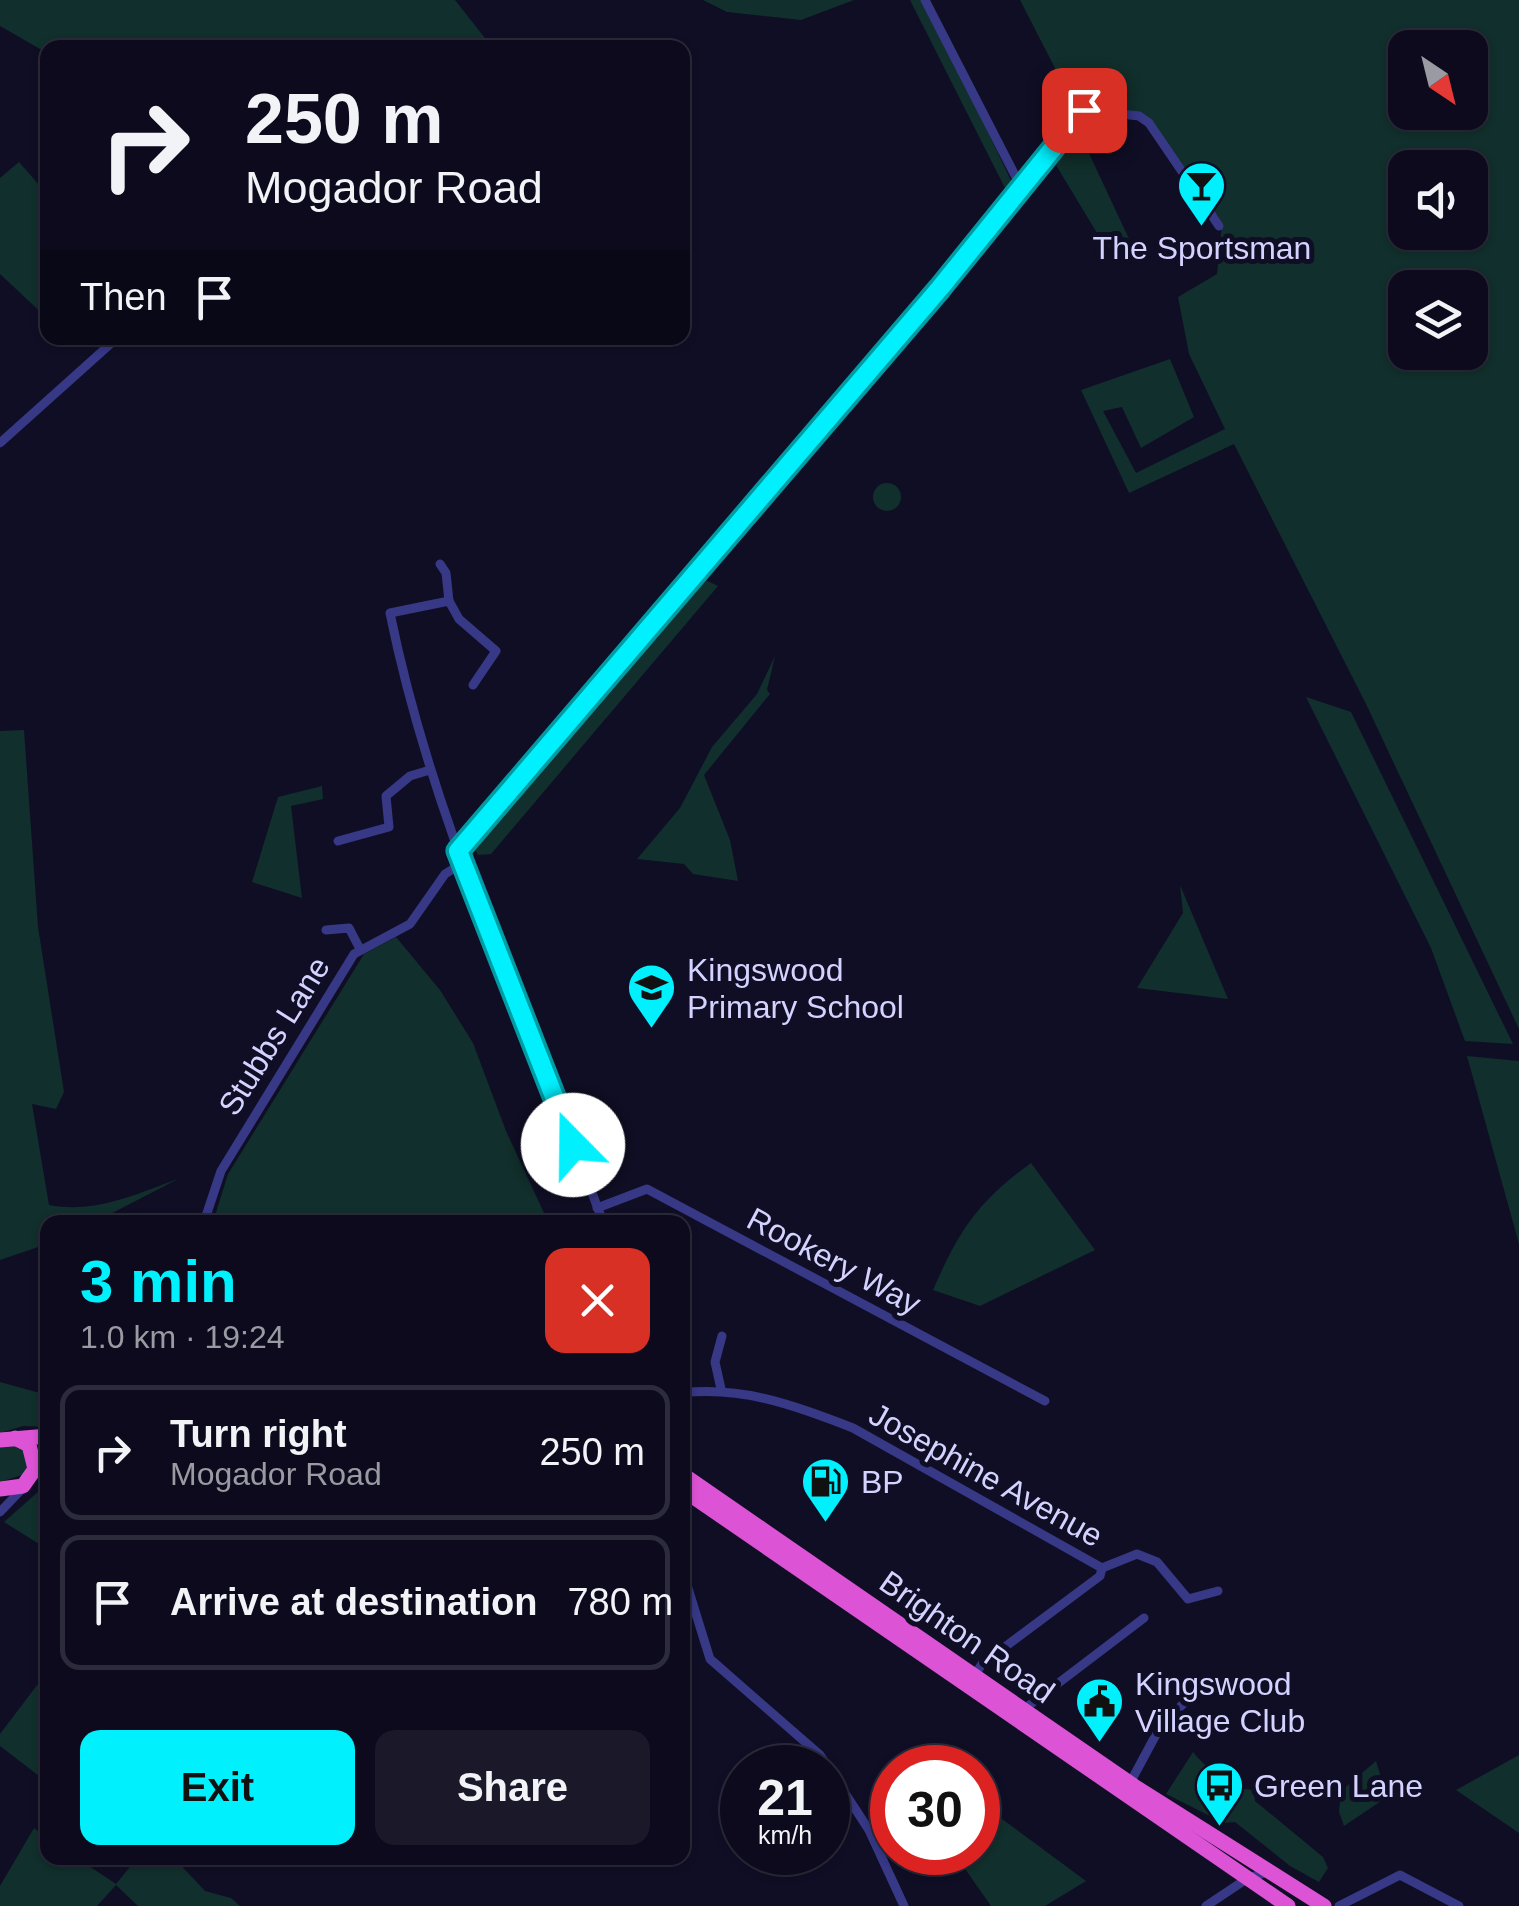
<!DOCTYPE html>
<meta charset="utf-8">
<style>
:root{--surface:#0c0a1c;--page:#1a1829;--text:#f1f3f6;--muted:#9a9aa3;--line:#2c2b3b;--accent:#00f0fd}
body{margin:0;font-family:Arial,sans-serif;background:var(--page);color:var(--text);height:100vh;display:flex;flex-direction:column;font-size:38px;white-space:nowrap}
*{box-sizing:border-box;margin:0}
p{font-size:32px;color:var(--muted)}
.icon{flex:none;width:55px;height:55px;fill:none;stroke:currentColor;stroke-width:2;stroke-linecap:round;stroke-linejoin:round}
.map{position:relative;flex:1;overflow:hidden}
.details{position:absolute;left:40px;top:1215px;width:650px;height:650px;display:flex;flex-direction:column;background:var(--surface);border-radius:20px;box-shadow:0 2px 8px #0004,0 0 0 2px var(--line)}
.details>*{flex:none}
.guide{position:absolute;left:40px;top:40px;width:650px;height:305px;border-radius:20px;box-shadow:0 2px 8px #0004,0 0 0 2px var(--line);background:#0c0a1c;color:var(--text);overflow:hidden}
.needle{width:65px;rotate:145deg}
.controls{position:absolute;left:1388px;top:30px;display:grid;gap:20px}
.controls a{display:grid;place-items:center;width:100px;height:100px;border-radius:20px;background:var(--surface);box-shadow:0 2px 8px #0004,0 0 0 2px var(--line);font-size:50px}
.speed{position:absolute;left:720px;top:1745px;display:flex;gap:20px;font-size:50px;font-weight:700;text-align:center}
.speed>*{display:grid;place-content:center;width:130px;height:130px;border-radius:50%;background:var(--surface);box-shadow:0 2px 8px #0004,0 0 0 2px var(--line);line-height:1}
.speed small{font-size:25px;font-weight:400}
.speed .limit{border:15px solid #d22;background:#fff;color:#111}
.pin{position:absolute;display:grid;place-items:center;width:85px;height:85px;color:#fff;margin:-42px;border-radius:20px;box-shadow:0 5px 15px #0006}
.me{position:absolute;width:110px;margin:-55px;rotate:338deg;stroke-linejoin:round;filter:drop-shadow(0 0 8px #0008)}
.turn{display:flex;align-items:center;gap:35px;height:210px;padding:0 40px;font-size:45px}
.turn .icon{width:130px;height:130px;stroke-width:2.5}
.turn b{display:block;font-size:70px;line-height:85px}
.then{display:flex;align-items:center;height:95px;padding:0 40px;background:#0003;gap:20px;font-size:38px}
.round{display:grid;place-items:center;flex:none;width:105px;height:105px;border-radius:20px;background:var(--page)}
.overview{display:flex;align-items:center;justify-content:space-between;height:170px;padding:0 40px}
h1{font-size:60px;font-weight:700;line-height:75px;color:var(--accent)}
.button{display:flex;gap:20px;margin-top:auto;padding:20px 40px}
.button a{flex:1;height:115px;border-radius:20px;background:var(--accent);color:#111;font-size:40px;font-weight:700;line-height:115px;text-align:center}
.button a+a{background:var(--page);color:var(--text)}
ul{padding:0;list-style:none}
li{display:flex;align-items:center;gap:30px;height:135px;margin:0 20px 15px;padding:0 20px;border:5px solid var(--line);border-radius:20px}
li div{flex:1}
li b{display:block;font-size:38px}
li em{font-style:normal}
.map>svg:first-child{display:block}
</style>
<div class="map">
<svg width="1519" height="1906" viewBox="0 0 1519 1906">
<rect width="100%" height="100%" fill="#100e25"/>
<g fill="#112f2c" fill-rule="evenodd">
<polygon points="0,0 455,0 492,47 48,48 47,53 0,26"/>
<polygon points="703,0 854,0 801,20 727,12"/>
<polygon points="910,0 926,0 1013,185 1007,192"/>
<path d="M1020,0H1519V1029L1366,704L1234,444L1129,493L1081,390L1170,359L1194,417L1141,448L1122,407L1103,411L1136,473L1225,429L1189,354L1178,297L1217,274L1222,223L1144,114L1074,105ZM1405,48H1470V112H1405ZM1405,168H1470V232H1405ZM1405,288H1470V352H1405Z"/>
<polygon points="1080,134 1129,239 1106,248 1056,165"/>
<polygon points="19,162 47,194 47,318 0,274 0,178"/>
<circle cx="887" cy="497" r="14"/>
<polygon points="701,578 718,586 491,854 478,855 473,845"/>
<polygon points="775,656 767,690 770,694 704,775 730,840 738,881 693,874 684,864 637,859 680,808 712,747 757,694"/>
<polygon points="1306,697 1351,712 1513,1044 1465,1041 1431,948"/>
<path d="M24,730L38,927L64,1092L56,1109L32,1104L49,1205C95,1214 136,1194 178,1179L95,1222H48L47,1244L0,1260V731Z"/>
<polygon points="322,786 323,799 291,806 302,898 252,882 278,797"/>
<polygon points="1180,885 1228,999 1137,988 1183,913"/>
<polygon points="396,937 440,990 473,1043 506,1131 544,1213 531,1216 530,1222 213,1222 228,1174 364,954"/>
<polygon points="1467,1056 1519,1061 1519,1244"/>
<path d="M1031,1163L1095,1250L980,1306L933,1290C959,1230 978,1201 1031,1163Z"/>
<polygon points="0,1382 47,1395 47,1427 23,1426 0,1433"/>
<polygon points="5,1444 26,1448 32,1460 25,1474 0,1482 0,1445"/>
<polygon points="47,1484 47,1549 4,1522"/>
<polygon points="41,1680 47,1683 47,1782 0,1746 0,1734"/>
<path d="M1193,1752C1209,1771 1229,1789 1254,1790L1255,1801L1323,1857L1328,1868L1319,1882L1290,1866L1235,1822L1224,1823L1166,1794Z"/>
<polygon points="1519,1755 1519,1833 1456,1790"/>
<polygon points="1376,1761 1387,1797 1344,1826 1339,1812 1341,1791"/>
<polygon points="983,1805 1086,1881 1045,1906 991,1906 954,1853 978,1852 978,1808"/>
<polygon points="34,1828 47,1837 48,1858 77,1858 116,1884 137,1858 174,1858 205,1891 231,1898 240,1906 138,1906 116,1885 97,1906 0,1906 0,1886"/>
</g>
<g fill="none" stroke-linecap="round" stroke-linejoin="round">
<g stroke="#373886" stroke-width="9">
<polyline points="925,0 1022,189"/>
<polyline points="0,443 117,338"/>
<polyline points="440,564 446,573 449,601"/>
<path d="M473,685L496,651L459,619L449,601L390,613C433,826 528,1020 603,1222"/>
<polyline points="338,841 389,827 386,796 410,776 430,770"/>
<polyline points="457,851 940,288 1084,110 1139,116 1149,123 1219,226"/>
<polyline points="326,930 349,928 360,949"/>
<polyline points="597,1208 647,1189 1045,1401"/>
<polyline points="204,1222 221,1171 354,954 410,924 445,874 461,864"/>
<polyline points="721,1389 715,1362 722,1336"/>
<path d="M682,1393C743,1386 797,1406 853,1428L1102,1568L1100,1576L982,1664L974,1676"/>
<polyline points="0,1512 23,1488"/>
<polyline points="1102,1568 1137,1554 1157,1562 1188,1599 1218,1591"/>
<polyline points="682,1569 710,1659 820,1755 869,1830 904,1906"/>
<polyline points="1023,1710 1144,1618"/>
<polyline points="1130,1783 1160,1727 1189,1698"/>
<polyline points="869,1830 892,1816"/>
<polyline points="1206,1906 1248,1878 1268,1872"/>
<polyline points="1339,1906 1400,1875 1459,1906"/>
</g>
<g stroke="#dc53d5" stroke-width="15">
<polyline points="0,1440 48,1436"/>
<polyline points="682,1474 1134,1786 1324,1906"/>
<polyline points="0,1489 23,1486 35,1469 29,1445 15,1438"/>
<polyline points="682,1489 1288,1906"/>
</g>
</g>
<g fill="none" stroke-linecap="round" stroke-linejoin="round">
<defs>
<polyline id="route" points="573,1145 458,851 940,288 1084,110"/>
</defs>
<use href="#route" stroke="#009ca4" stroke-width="25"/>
<use href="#route" stroke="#00f0fd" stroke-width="18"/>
</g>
<defs>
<symbol id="bar-pin" viewBox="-11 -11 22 30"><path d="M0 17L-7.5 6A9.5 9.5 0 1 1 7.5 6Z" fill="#00f0fd" stroke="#100e25"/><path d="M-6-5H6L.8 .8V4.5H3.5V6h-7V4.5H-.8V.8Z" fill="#111"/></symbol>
<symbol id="school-pin" viewBox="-11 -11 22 30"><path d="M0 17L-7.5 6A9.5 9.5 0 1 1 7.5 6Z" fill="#00f0fd" stroke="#100e25"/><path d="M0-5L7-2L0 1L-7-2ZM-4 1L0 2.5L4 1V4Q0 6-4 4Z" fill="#111"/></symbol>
<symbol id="fuel-pin" viewBox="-11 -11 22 30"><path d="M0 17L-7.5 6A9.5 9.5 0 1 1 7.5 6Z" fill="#00f0fd" stroke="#100e25"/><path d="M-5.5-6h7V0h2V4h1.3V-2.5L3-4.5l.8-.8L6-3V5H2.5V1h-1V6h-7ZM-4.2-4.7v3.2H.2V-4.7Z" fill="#111"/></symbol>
<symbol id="civic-pin" viewBox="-11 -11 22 30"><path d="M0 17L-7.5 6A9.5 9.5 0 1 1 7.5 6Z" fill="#00f0fd" stroke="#100e25"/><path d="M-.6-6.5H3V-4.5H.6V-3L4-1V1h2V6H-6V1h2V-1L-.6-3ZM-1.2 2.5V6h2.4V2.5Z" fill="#111"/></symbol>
<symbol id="bus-pin" viewBox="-11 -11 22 30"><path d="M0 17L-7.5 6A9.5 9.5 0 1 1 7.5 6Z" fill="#00f0fd" stroke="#100e25"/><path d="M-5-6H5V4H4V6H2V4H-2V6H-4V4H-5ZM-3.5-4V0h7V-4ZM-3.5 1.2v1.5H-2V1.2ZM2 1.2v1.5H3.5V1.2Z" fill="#111"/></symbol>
</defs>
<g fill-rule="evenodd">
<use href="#bar-pin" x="1174" y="158" width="55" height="75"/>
<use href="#school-pin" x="624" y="960" width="55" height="75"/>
<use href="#fuel-pin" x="798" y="1454" width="55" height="75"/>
<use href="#civic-pin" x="1072" y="1674" width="55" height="75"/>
<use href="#bus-pin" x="1192" y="1758" width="55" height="75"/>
</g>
<g text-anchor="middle" stroke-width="10" stroke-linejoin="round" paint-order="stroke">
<g font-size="32" fill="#d4d2ff" stroke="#100e25" text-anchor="start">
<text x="1202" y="259" text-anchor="middle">The Sportsman</text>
<text x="687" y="981">Kingswood<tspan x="687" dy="37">Primary School</tspan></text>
<text x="861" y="1493">BP</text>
<text x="1135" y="1695">Kingswood<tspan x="1135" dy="37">Village Club</tspan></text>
<text x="1254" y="1797">Green Lane</text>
</g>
<g font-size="32" fill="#d4d2ff" stroke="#100e25">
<text transform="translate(274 1036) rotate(-58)" y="11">Stubbs Lane</text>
<text transform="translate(834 1261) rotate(28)" y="11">Rookery Way</text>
<text transform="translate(986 1475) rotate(29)" y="11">Josephine Avenue</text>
<text transform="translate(967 1637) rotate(35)" y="11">Brighton Road</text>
</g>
</g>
</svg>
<div class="controls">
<a><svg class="needle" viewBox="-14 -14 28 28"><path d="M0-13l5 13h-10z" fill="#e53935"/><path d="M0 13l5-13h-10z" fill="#9a9aa3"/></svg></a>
<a><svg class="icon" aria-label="sound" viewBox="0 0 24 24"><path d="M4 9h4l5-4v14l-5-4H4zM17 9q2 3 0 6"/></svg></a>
<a><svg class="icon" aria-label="layers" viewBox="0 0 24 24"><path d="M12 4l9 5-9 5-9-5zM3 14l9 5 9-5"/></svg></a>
</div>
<div class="speed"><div>21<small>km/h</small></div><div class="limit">30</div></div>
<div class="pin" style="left:1084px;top:110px;background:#d93025"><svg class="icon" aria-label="arrive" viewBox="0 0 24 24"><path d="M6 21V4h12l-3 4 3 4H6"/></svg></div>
<svg class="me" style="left:573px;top:1145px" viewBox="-20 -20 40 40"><circle r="19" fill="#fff"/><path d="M0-13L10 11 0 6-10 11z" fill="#00f0fd"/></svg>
<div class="guide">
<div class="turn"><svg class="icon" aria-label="right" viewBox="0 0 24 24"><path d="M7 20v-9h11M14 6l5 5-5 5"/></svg><div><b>250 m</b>Mogador Road</div></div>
<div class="then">Then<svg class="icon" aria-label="arrive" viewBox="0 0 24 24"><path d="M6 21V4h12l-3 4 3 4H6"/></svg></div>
</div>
<section class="details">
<div class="overview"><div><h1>3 min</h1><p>1.0 km · 19:24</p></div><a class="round" style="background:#d93025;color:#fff"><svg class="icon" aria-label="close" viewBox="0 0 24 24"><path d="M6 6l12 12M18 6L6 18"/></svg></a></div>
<ul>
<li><svg class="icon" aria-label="right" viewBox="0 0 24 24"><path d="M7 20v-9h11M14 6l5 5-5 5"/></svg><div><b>Turn right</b><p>Mogador Road</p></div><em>250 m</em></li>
<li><svg class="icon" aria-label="arrive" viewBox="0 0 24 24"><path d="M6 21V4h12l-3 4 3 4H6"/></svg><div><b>Arrive at destination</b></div><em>780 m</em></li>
</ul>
<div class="button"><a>Exit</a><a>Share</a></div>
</section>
</div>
